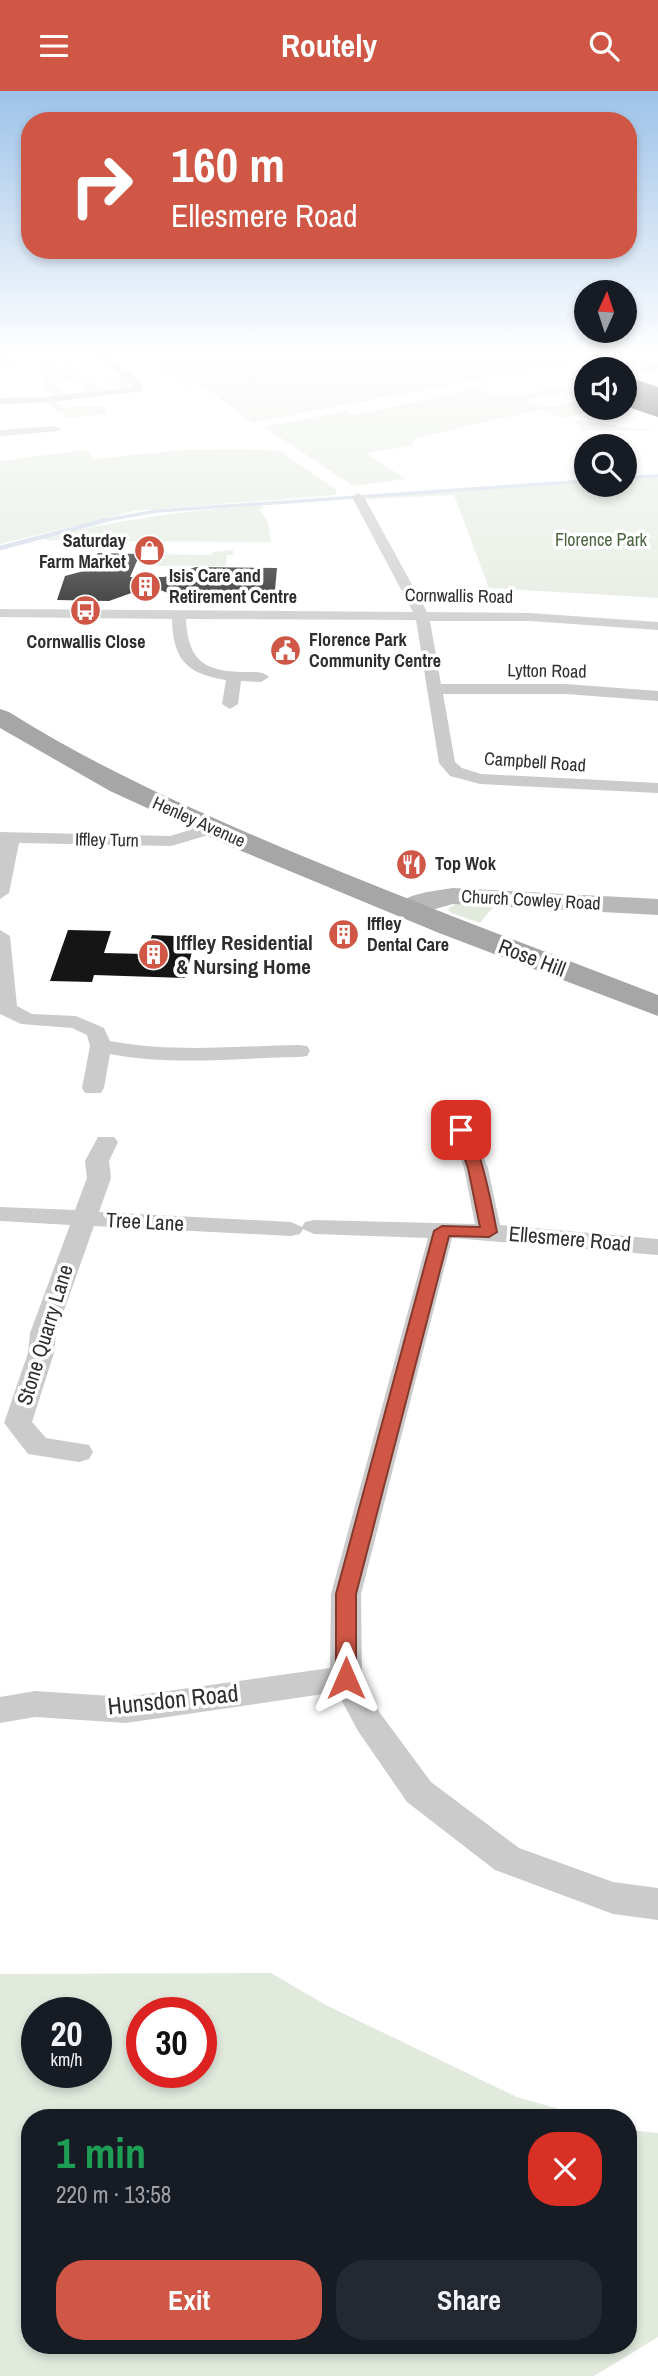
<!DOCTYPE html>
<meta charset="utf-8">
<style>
:root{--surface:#171b24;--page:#242831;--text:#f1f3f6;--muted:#9ea1a6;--accent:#d05745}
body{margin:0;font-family:"Archivo Narrow",sans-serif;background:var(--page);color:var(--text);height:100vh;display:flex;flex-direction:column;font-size:26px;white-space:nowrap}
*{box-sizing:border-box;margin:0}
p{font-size:23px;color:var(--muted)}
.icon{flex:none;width:38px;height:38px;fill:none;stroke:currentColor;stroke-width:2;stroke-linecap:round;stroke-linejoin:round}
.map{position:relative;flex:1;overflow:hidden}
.details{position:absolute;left:21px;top:2018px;width:616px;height:245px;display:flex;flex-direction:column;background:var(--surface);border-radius:28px;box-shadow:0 4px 10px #0003}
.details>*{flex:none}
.banner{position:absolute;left:21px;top:21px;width:616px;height:147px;border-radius:28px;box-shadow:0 4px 10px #0003;background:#d05745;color:#fff;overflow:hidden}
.needle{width:46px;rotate:3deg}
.controls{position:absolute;left:574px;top:189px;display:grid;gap:14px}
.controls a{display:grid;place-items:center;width:63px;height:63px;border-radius:50%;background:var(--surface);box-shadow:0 4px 10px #0003;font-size:35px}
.speed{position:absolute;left:21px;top:1906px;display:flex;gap:14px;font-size:35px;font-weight:700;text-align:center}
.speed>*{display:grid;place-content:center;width:91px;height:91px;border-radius:50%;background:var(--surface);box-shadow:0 4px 10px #0003;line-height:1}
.speed small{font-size:18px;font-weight:400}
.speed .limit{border:10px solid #d22;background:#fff;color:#111}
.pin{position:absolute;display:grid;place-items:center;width:60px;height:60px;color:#fff;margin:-30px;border-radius:14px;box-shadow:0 4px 10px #0006}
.me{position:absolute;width:77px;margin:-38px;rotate:0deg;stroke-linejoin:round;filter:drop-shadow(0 0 5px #0008)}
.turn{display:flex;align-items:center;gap:24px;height:147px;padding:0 35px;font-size:32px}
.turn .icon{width:91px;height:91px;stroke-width:2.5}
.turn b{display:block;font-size:49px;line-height:60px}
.round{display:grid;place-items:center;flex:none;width:74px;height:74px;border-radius:28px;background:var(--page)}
.overview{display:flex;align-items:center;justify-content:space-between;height:119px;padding:0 35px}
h1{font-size:42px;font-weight:800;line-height:52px;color:#1e9e55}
.primary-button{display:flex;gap:14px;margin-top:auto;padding:14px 35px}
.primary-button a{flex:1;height:80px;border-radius:28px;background:var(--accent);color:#fff;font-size:28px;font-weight:800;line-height:80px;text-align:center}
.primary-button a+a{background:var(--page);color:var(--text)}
header{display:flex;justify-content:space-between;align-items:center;height:91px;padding:0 35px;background:var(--accent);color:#fff;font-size:32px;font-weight:800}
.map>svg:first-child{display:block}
</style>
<header><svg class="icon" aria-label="menu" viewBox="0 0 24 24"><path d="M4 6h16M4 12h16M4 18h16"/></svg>Routely<svg class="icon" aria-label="search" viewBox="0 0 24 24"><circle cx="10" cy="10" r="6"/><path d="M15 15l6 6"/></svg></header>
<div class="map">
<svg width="658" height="2285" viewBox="0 0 658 2285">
<rect width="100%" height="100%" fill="#fff"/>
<g fill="#e2eade" fill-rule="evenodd">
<polygon points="159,260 595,260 605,264 253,332 191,286 198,294 185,295 171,281 165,282 163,280 165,278 158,276 169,273 190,286"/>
<path d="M10,261L41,262L56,278H62L60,275L73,274L81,282L77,284L78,286L90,287C100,298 100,301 117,298L102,286L119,285L130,294L121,299L87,302L80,294L88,292L66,289L62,282L65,290L56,292L68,303L55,304L52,301L56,299L49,300L41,290L47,286L41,282L47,280L35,272L38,271L30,263L14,264Z"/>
<polygon points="557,297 567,300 525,309 546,316 576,310 585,313 581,314 591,320 563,327 539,319 416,347 412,355 366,362 406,388 353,395 264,336 345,320 353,324 475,298 507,305"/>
<polygon points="48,311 56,311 62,317 102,314 107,319 104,320 106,323 66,327 64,324 67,323 57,321"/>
<polygon points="568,328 655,340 581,340 577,332"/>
<polygon points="242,358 280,360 337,399 335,404 134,420 0,453 0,370 86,359 94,368 185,359"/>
<polygon points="658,387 658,507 489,497 454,404 368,408 366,405 586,391 586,394 625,394 625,389"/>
<path d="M262,414L264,417L259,418L268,431L271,451L88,450L91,443L49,450L44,447C119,428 185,420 262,414Z"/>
<polygon points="233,459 233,464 227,464 226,475 141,475 146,463 211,464 213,461"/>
<polygon points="455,813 494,815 480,832 451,822 448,818"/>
<path d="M271,1882L328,1915L517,2006L587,2026H30V2254H628V2039L658,2042V2246L594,2285H0V1883ZM37,1922H96V1981H37ZM142,1922H201V1981H142Z"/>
</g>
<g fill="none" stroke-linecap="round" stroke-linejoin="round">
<g stroke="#ccd7e7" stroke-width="3.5">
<polyline points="625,387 658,385"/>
<polyline points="100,430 157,420 586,390"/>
</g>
<polyline stroke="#ccd7e7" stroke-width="4.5" points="0,457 106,429"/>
</g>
<g fill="#151515">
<polygon points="625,285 658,296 658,326 625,315"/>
<polygon points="98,462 140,463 130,486 164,486 196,476 277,477 274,510 202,510 194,513 151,495 109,510 57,509 65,485 91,478"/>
<polygon points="68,839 111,840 104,862 146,863 152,844 196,846 185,887 94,884 92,891 50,890"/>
</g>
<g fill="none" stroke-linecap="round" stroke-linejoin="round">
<g fill="#cbcbcb" fill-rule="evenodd">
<polygon points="90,260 102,260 141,291 143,300 43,312 0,313 0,307 43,306 133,296"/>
<polygon points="0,261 17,272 17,276 9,276 0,269"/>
<polygon points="658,271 658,277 645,280 640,277"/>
<polygon points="55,335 61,338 59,340 0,345 0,339"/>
<path d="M358,402L364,406L427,521L530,522L658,531V539L530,530H430L441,593H566L658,600V610L566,603H443L455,671L462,677L481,683L658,692V702L480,693L450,685L439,672L416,529L186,528C188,572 206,581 248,581C256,581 263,580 269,586L261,591L241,590L238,613L230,618L222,613L226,589C186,583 173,568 172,528L0,526V518L413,521L352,406Z"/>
<polygon points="213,732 219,733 222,737 219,741 171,755 19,752 9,802 0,808 0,741 170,745"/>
<path d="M0,839L10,845L17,915L32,923L76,925L104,937L110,950C173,962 236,955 299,954L307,955L310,960L307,965L299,966C236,967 173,975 110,963L104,997L101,1002H85L82,997L90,955L87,944L72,937L21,933L0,923Z"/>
<polygon points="461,1032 469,1034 472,1039 488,1077 500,1134 658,1148 658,1164 452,1147 361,1503 362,1587 380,1622 431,1691 519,1757 613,1791 658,1797 658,1829 613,1823 495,1779 407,1711 358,1640 337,1601 126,1632 35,1626 0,1632 0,1606 35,1600 126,1606 330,1577 331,1503 428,1147 314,1143 303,1138 300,1143 291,1145 94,1135 56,1242 54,1262 32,1331 46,1347 89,1354 93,1361 89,1368 79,1371 28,1363 4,1332 28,1262 30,1242 70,1134 0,1130 0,1116 75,1119 87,1087 85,1070 98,1046 114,1046 118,1051 109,1070 111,1087 99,1121 291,1131 302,1136 305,1131 314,1129 475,1133 464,1077 450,1039 453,1034"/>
</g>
<path fill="#b8b8b8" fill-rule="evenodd" d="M453,797L658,808V824L453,813L407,826L397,824L393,818C404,802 435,800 453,797Z"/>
<path fill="#a6a6a6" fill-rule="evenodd" d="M0,618L9,621C96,676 189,717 283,757C407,809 533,856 658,904V925L439,842L234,757L110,700L0,637Z"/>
</g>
<linearGradient id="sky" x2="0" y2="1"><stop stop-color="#9dc2e8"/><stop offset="0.45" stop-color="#fff"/><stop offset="1" stop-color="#fff" stop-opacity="0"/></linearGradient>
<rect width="658" height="580" fill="url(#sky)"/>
<path fill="#d05745" stroke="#87392d" stroke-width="2" d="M461,1034C479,1039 493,1122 497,1141L489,1146L449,1145L356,1503V1587L353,1593L346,1595L339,1593L336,1587V1503L434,1140L442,1135L480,1136L468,1077L454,1039Z"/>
<defs>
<symbol id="shop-disc" viewBox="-11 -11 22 22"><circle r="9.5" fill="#d05745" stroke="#fff"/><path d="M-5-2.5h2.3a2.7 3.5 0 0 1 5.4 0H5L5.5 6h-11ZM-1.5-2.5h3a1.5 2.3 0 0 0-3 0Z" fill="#fff"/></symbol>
<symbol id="building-disc" viewBox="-11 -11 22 22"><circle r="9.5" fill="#d05745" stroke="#fff"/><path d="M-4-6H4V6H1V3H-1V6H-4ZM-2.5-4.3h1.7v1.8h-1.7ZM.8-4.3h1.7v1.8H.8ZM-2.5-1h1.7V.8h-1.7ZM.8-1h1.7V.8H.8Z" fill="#fff"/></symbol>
<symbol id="bus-disc" viewBox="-11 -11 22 22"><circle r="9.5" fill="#d05745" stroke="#fff"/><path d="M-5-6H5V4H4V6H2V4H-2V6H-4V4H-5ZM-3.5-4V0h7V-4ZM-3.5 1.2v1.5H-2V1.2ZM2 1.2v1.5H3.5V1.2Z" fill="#fff"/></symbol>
<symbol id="civic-disc" viewBox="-11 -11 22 22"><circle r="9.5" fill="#d05745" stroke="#fff"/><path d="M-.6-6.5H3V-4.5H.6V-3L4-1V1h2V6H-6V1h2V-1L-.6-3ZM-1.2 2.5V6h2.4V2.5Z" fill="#fff"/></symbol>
<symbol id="restaurant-disc" viewBox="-11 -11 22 22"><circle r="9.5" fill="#d05745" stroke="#fff"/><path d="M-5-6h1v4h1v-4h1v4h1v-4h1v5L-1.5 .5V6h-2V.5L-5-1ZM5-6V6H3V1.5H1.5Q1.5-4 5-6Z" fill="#fff"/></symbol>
</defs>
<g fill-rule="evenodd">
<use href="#shop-disc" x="132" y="442" width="35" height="35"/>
<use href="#building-disc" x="128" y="478" width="35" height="35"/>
<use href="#bus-disc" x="68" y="502" width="35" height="35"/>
<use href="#civic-disc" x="268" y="542" width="35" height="35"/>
<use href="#restaurant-disc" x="394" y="756" width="35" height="35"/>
<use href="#building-disc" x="326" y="826" width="35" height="35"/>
<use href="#building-disc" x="136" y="846" width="35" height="35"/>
</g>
<g text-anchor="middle" stroke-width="7" stroke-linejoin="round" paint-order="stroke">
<g font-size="18" fill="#4b6541" stroke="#fff">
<text x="601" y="455">Florence Park</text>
</g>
<g font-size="18" font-weight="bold" fill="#2e2e2e" stroke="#fff" text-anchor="start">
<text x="126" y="456" text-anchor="end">Saturday<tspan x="126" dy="21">Farm Market</tspan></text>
<text x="169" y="491">Isis Care and<tspan x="169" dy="21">Retirement Centre</tspan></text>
<text x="309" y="555">Florence Park<tspan x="309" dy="21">Community Centre</tspan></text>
<text x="86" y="557" text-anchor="middle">Cornwallis Close</text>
<text x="435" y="779">Top Wok</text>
<text x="367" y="839">Iffley<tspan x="367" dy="21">Dental Care</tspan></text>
</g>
<g font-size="18" fill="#2e2e2e" stroke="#fff">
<text transform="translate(459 505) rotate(1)" y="6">Cornwallis Road</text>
<text transform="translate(547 580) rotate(1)" y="6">Lytton Road</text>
<text transform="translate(535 671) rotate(4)" y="6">Campbell Road</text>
<text transform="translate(199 731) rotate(24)" y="6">Henley Avenue</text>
<text transform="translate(107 749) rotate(1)" y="6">Iffley Turn</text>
<text transform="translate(531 809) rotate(3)" y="6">Church Cowley Road</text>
</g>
<g font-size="21" font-weight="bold" fill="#2e2e2e" stroke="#fff" text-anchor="start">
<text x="176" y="859">Iffley Residential<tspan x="176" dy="24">&amp; Nursing Home</tspan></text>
</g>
<g font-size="21" fill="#2e2e2e" stroke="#fff">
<text transform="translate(532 867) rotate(21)" y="7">Rose Hill</text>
<text transform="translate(145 1131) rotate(3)" y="7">Tree Lane</text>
<text transform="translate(570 1148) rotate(5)" y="7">Ellesmere Road</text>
<text transform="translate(45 1244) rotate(-73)" y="7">Stone Quarry Lane</text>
</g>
<g font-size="24" fill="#2e2e2e" stroke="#fff">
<text transform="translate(173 1609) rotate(-6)" y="8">Hunsdon Road</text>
</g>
</g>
</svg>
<div class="controls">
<a><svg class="needle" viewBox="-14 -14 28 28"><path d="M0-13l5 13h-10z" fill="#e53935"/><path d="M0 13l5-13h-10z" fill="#9ea1a6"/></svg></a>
<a><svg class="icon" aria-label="sound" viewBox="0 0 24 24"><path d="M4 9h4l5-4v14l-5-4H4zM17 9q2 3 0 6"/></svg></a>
<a><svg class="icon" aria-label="search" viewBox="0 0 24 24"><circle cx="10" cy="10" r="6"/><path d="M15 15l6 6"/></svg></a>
</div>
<div class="speed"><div>20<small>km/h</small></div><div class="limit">30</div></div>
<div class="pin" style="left:461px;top:1039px;background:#d93025"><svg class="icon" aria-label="arrive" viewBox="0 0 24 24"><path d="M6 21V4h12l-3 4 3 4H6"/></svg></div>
<svg class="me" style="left:346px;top:1587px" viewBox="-20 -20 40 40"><path d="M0-17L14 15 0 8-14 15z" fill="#d05745" stroke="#fff" stroke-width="4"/></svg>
<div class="banner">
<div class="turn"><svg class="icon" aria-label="right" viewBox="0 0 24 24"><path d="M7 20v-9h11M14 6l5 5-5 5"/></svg><div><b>160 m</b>Ellesmere Road</div></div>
</div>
<section class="details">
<div class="overview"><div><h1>1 min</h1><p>220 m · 13:58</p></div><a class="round" style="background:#d93025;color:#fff"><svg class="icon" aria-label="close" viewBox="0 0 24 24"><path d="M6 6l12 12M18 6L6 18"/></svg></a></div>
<div class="primary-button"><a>Exit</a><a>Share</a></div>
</section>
</div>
